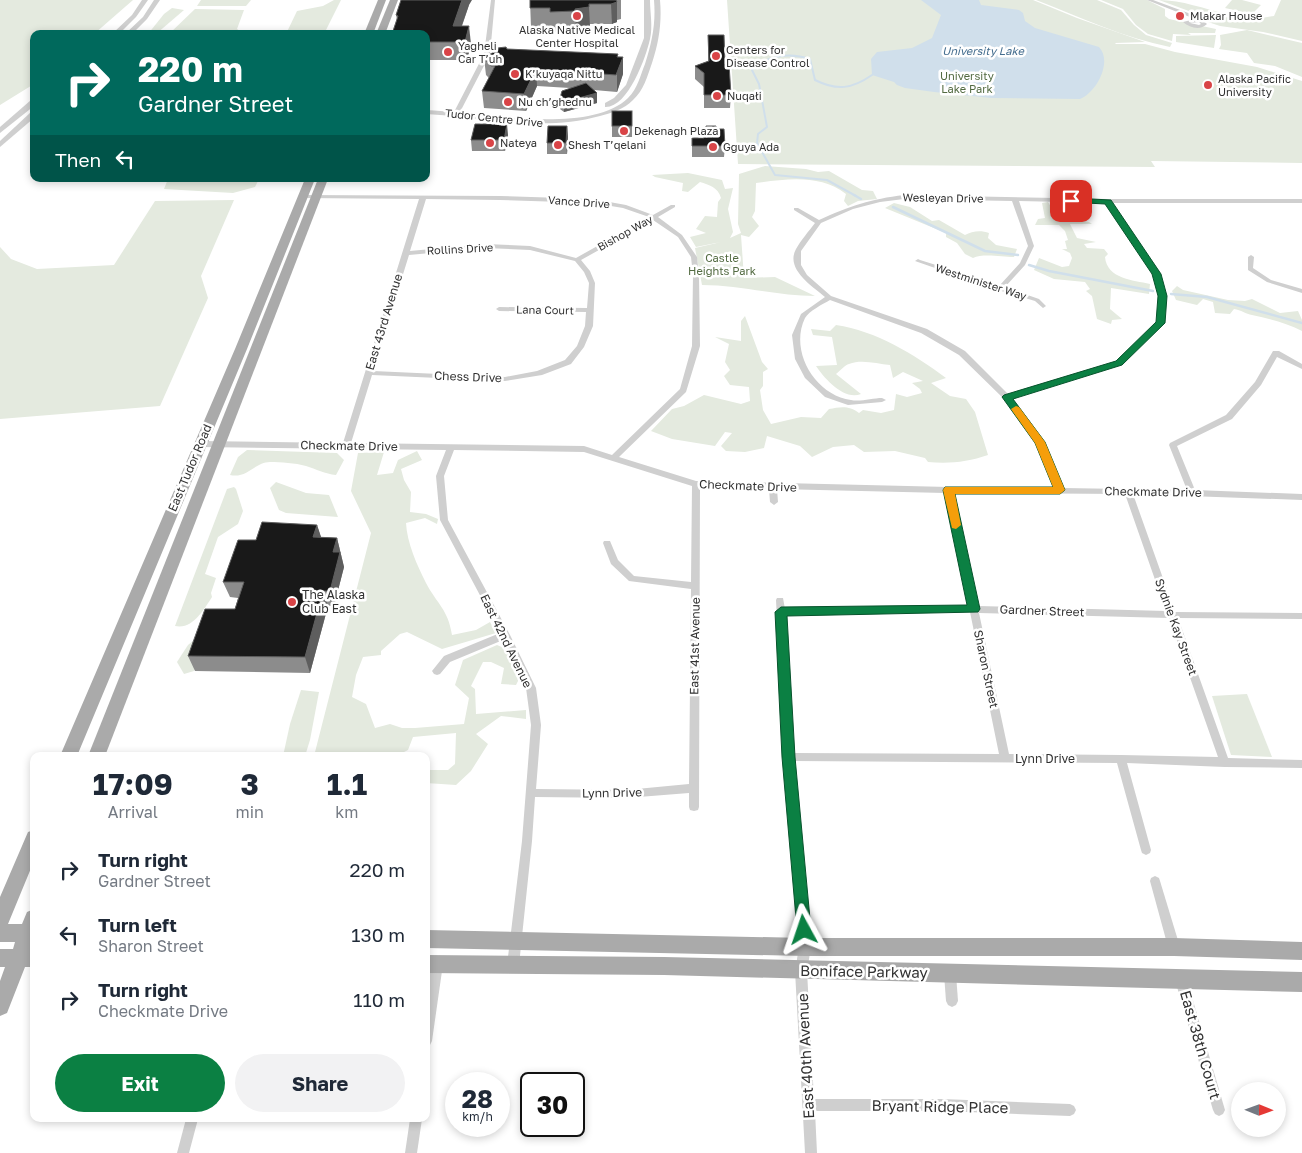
<!DOCTYPE html>
<meta charset="utf-8">
<style>
:root{--surface:#fff;--page:#f2f2f3;--text:#1f2937;--muted:#747a83;--accent:#0b8043}
body{margin:0;font-family:"Golos Text",sans-serif;background:var(--page);color:var(--text);height:100vh;display:flex;flex-direction:column;font-size:19px;white-space:nowrap}
*{box-sizing:border-box;margin:0}
p{font-size:16px;color:var(--muted)}
.icon{flex:none;width:28px;height:28px;fill:none;stroke:currentColor;stroke-width:2;stroke-linecap:round;stroke-linejoin:round}
.map{position:relative;flex:1;overflow:hidden}
.panel{position:absolute;left:30px;top:752px;width:400px;height:370px;display:flex;flex-direction:column;background:var(--surface);border-radius:10px;box-shadow:0 2px 8px #0003}
.panel>*{flex:none}
.top-card{position:absolute;left:30px;top:30px;width:400px;height:152px;border-radius:10px;box-shadow:0 2px 8px #0003;background:#00695c;color:#fff;overflow:hidden}
.needle{width:32px;rotate:91deg}
.buttons{position:absolute;left:1231px;top:1082px;display:grid;gap:10px}
.buttons a{display:grid;place-items:center;width:55px;height:55px;border-radius:50%;background:var(--surface);box-shadow:0 2px 8px #0003;font-size:25px}
.speed{position:absolute;left:445px;top:1072px;display:flex;gap:10px;font-size:25px;font-weight:700;text-align:center}
.speed>*{display:grid;place-content:center;width:65px;height:65px;border-radius:50%;background:var(--surface);box-shadow:0 2px 8px #0003;line-height:1}
.speed small{font-size:12px;font-weight:400}
.speed .limit{border:2px solid #111;border-radius:8px;background:#fff;color:#111}
.pin{position:absolute;display:grid;place-items:center;width:42px;height:42px;color:#fff;margin:-21px;border-radius:10px;box-shadow:0 2px 8px #0006}
.me{position:absolute;width:55px;margin:-28px;rotate:355deg;stroke-linejoin:round;filter:drop-shadow(0 0 4px #0008)}
.turn{display:flex;align-items:center;gap:18px;height:105px;padding:0 25px;font-size:22px}
.turn .icon{width:65px;height:65px;stroke-width:2.5}
.turn b{display:block;font-size:35px;line-height:42px}
.then{display:flex;align-items:center;height:48px;padding:0 25px;background:#0003;gap:10px;font-size:19px}
.eta{display:flex;justify-content:space-evenly;align-items:center;height:85px;text-align:center}
.eta b{font-size:30px;font-weight:700;line-height:35px}
.action{display:flex;gap:10px;margin-top:auto;padding:10px 25px}
.action a{flex:1;height:58px;border-radius:30px;background:var(--accent);color:#fff;font-size:20px;font-weight:700;line-height:58px;text-align:center}
.action a+a{background:var(--page);color:var(--text)}
ul{padding:0;list-style:none}
li{display:flex;align-items:center;gap:15px;height:65px;padding:0 25px}
li div{flex:1}
li b{display:block;font-size:19px}
li em{font-style:normal}
.map>svg:first-child{display:block}
</style>
<div class="map">
<svg width="1302" height="1153" viewBox="0 0 1302 1153">
<rect width="100%" height="100%" fill="#fff"/>
<g fill="#e4eadf">
<polygon points="0,0 133,0 94,34 34,34 34,84 0,105"/>
<polygon points="201,0 251,0 246,6 197,6"/>
<polygon points="334,0 341,0 324,34 286,34 297,11 323,6"/>
<polygon points="727,0 1033,0 1077,18 1145,42 1115,43 1116,44 1145,44 1175,52 1257,67 1302,81 1302,163 1151,161 1155,167 738,164"/>
<path d="M1036,0H1097L1121,10L1134,25L1146,35L1172,43L1170,47C1124,38 1080,17 1036,0Z"/>
<polygon points="1101,0 1147,0 1165,9 1165,16 1169,19 1216,29 1215,33 1188,33 1191,35 1173,34 1172,41 1148,34 1136,25 1123,9"/>
<path d="M1159,0C1182,0 1204,9 1227,14L1230,13L1261,18L1274,16L1281,0H1302V41L1263,32L1220,26L1208,22L1197,14Z"/>
<polygon points="1232,0 1242,0 1261,5 1252,14 1225,8"/>
<polygon points="172,8 184,10 156,34 148,34 164,14"/>
<polygon points="195,9 244,10 237,29 244,34 169,34"/>
<polygon points="1247,30 1302,43 1302,77 1275,66 1254,63 1247,53 1219,49 1221,45 1220,35"/>
<polygon points="1216,35 1214,48 1176,42 1176,36"/>
<path d="M765,166L806,169L818,172L829,171L862,190L873,191L877,199L858,201L848,206L844,201L846,194C820,174 787,179 756,183L755,211L752,217L759,226L749,237L741,235L744,278L775,277L815,296C776,296 740,285 702,285L695,248L721,242L696,247L690,237L706,233L696,229L705,216L717,217L718,202L721,198C718,187 709,185 700,182L688,192L682,191L683,183L655,177L652,175L688,173L722,180L725,189L733,188L728,209L733,232L730,238L741,233L738,224L739,174Z"/>
<polygon points="168,179 259,179 255,187 233,193 164,189"/>
<polygon points="234,200 201,276 208,298 160,406 0,419 0,247 11,259 37,269 114,265 155,201"/>
<path d="M1048,202L1057,217L1089,222L1092,224H1070L1077,238L1096,242L1084,244L1087,248L1104,249L1108,254L1105,257C1107,279 1133,280 1150,284L1149,294L1111,288L1110,309L1122,319L1112,320L1111,324L1097,319L1092,296L1086,291L1090,289L1085,282L1054,279L1034,270L1039,258L1062,267L1069,266L1072,258L1070,253L1062,249H1067L1065,241L1068,240L1065,231L1059,225H1035L1038,219L1045,218L1042,203Z"/>
<path d="M894,203L910,207L932,221L939,220L965,235C972,231 981,230 989,233L988,238L996,245L1017,249L1014,257C1002,257 983,253 973,258L965,254L957,243L946,237V233L885,208Z"/>
<path d="M1177,286L1183,290L1228,300L1245,301L1252,299L1280,313L1298,311L1302,320V331C1286,323 1270,319 1252,315C1246,314 1241,310 1234,309L1230,314L1215,313L1213,302L1203,299L1197,305L1176,300L1172,291Z"/>
<path d="M745,316L762,362L768,369L763,372V386L760,390L763,410L771,424L801,417L821,418L829,409C840,407 849,405 859,413L863,410L881,413L894,410L896,394L907,397L922,393L920,389L912,383L923,381L903,372L893,378L890,365C877,364 862,359 849,364C845,365 840,371 836,374L861,394C844,401 824,378 816,366L837,365L832,337L813,335L811,329L830,331L836,325C876,331 914,354 946,378L931,383L950,396L966,399L975,412L988,455C968,462 949,464 928,462L925,458L895,451L864,452L854,445L833,447L812,457L800,446L767,436L764,448L745,452L726,451L721,446L732,433L725,432L715,446L672,439L651,431L672,409L684,406L704,395L741,404L750,401L749,387L730,385L724,376L730,370L725,362L729,344L715,337L741,341V321Z"/>
<path d="M247,450L337,453L344,460L336,475C325,474 316,469 306,466C295,463 281,462 270,462C255,462 247,479 230,475L238,457Z"/>
<path d="M417,451L422,460L401,469L404,480L411,492L410,512L426,514L438,519L437,524L425,518L406,523C407,543 417,565 426,583C437,604 448,609 452,635L476,630L490,622L496,633L442,649L407,632L400,634L381,651V655L363,657L356,675L352,697L366,704L375,728L390,724L402,728H415L464,724L469,698L455,685L463,660L497,645L511,651L521,675L516,685L501,684L504,668L491,662H483L471,686L475,689L476,714L526,710V719L501,716L476,734L488,744L471,771L456,785L426,783V770H448L455,764L456,733L413,737L408,750L398,755L314,756L371,533L351,491L358,453L384,452L377,475L393,473L398,460Z"/>
<polygon points="276,482 306,493 329,495 338,517 286,513 279,510 270,488"/>
<path d="M234,487L236,489L243,511L238,524L218,537L205,574L216,578L211,593L212,597C204,609 193,630 175,626L227,489Z"/>
<polygon points="199,636 202,642 194,671 184,674 177,662 188,645"/>
<polygon points="301,690 319,692 310,740 305,756 283,756 290,724"/>
<polygon points="1247,694 1272,757 1231,755 1212,696"/>
</g>
<path fill="#d0dfeb" d="M921,0H979L981,5L1019,10L1023,13L1025,21L1035,28L1099,47C1113,62 1096,93 1080,99L991,98L934,92L905,88L897,85L894,82L872,75L871,59L877,52L912,48L932,38L941,15Z"/>
<g fill="none" stroke-linecap="round" stroke-linejoin="round">
<path stroke="#d0dfeb" stroke-width="2" d="M856,196L827,180L775,175L757,143L758,134L767,127L759,84L752,70C768,55 790,52 810,59L815,80C837,91 852,89 872,75"/>
<g stroke="#d0dfeb" stroke-width="2.5">
<polyline points="854,195 861,199"/>
<polyline points="893,207 985,251 1018,255"/>
<polyline points="1029,265 1049,271 1153,291"/>
<polyline points="1171,294 1207,297 1302,323"/>
</g>
<g fill="#cfcfcf" fill-rule="evenodd">
<polygon points="491,0 495,0 490,54 459,114 454,115 453,114 484,54"/>
<path d="M1147,0H1153L1199,17L1207,24C1200,31 1190,28 1183,22L1195,19ZM1199,22L1201,24L1199,25L1190,23Z"/>
<path d="M303,195L500,196L593,199L626,205L653,215L671,205H675V207L658,217L682,235L697,257L699,275L700,346L686,392L619,457L696,481L949,487L1055,488L1036,443L1004,399L959,355L921,333L830,300C823,304 809,311 805,318C789,351 815,395 851,400C860,402 873,398 882,398L886,400L882,402L848,405L825,397L805,378L795,359L792,335L801,314L825,297C812,286 785,269 796,249C801,240 809,231 815,223L794,210V208H798L819,220C850,206 871,199 904,195L1108,199H1302V203H1112L1159,273L1166,296L1164,323L1122,365L1012,398L1044,442L1063,488L1187,490L1169,445L1170,443L1226,415L1255,382L1273,351H1279L1302,364V369L1277,357L1261,385L1232,419L1177,446L1195,490L1302,494V500L1133,494L1175,612L1302,613V619L1178,618L1228,758L1302,760V768L1225,767L1127,763L1151,850L1150,853L1146,855L1142,853L1141,850L1117,763L794,761L811,947L807,971L814,1099H942L1070,1104L1074,1106L1076,1110L1074,1114L1070,1116L942,1111H815L817,1153H805L795,971L799,947L784,757L776,600L777,598H783L785,609L969,606L945,493L777,489L778,502L774,505L770,502L769,489L700,487L699,807L698,810L694,811L690,810L689,807V793L626,798L535,797L532,841L519,965L517,969L513,970L509,969L507,965L522,841L531,725L526,688L503,640L450,662L440,674L437,675L434,674L432,671L444,656L500,633L440,520L436,476L446,450L200,447L196,444L200,441L343,443L419,199L301,198V196ZM426,199L500,200L593,203L623,208L649,217L576,258L530,246L485,244L410,251ZM904,199L1012,201L1028,246L1020,263L1000,285L920,260L918,259L915,261L998,290L1035,301L1043,308L1046,306L1039,299L1005,287L1025,265L1034,246L1019,201L1106,203L1153,273L1160,296L1157,322L1116,361L1008,394L965,351L927,329L831,296L807,275L801,265V251L821,223L853,209L880,202ZM653,220L678,237L691,257L693,275L692,346L680,389L612,455L584,446L351,443L372,375L505,381L542,375L571,364L584,347L593,326L595,283L590,271L581,260ZM485,248L530,250L575,261L584,272L589,283L587,308L499,307L496,309L499,311L586,312L585,326L577,346L565,360L537,371L505,377L373,371L409,255ZM454,450L584,452L692,486L691,582L634,576L618,560L610,541H604L603,543L611,564L629,581L691,589L689,784L626,790L536,789L541,725L536,688L510,635L448,520L444,476ZM954,493L1125,494L1166,611L978,606ZM970,612L999,754L794,753L785,615ZM979,613L1169,618L1218,757L1121,755L1009,754Z"/>
<polygon points="1251,255 1254,257 1253,268 1271,280 1302,289 1302,293 1267,282 1248,270 1248,257"/>
<polygon points="1155,876 1159,878 1160,881 1180,947 1178,951 1174,952 1170,951 1168,947 1150,881 1151,878"/>
<polygon points="437,959 441,960 443,964 432,1041 430,1045 426,1047 426,999 431,964 433,960"/>
<polygon points="950,968 954,970 956,974 958,1001 956,1005 952,1007 948,1005 946,1001 944,974 946,970"/>
<polygon points="1181,974 1185,976 1187,980 1225,1110 1223,1114 1219,1116 1215,1114 1213,1110 1175,980 1177,976"/>
<polygon points="186,1119 198,1119 189,1153 177,1153"/>
<polygon points="410,1119 422,1119 417,1153 405,1153"/>
</g>
<g fill="#cfcfcf" fill-rule="evenodd">
<polygon points="142,0 148,0 136,17 119,34 112,34 132,15"/>
<polygon points="154,0 160,0 147,19 132,34 125,34 143,17"/>
<path d="M644,0H650C650,12 653,27 650,39C646,57 628,108 605,107V103L614,98L626,85L644,38Z"/>
<path d="M654,0H660C662,22 659,42 652,63C647,77 644,90 633,100C624,109 612,113 600,116C542,132 484,117 426,114V110C477,112 589,136 628,98C638,88 640,76 645,64C652,42 656,23 654,0Z"/>
<polygon points="31,100 34,100 34,106 0,133 0,127"/>
<polygon points="31,112 34,112 34,118 0,147 0,141"/>
</g>
<g fill="#aaa" fill-rule="evenodd">
<polygon points="378,0 386,0 373,34 364,34"/>
<polygon points="390,0 398,0 385,34 376,34"/>
<polygon points="305,179 315,179 247,349 77,756 60,756 235,349"/>
<polygon points="318,179 328,179 105,756 88,756"/>
<polygon points="34,830 34,861 8,924 22,924 27,912 34,909 34,943 32,949 34,949 34,967 25,967 7,1013 0,1016 0,981 5,967 0,967 0,949 13,949 15,942 0,942 0,897 28,832"/>
<polygon points="426,930 805,938 1174,938 1302,942 1302,960 1174,956 805,956 426,948"/>
<polygon points="426,955 664,957 1302,972 1302,992 664,975 426,973"/>
</g>
</g>
<g fill="#8c8c8c">
<polygon points="530,0 621,0 621,19 617,20 617,22 612,24 590,24 590,27 576,29 576,31 551,32 551,28 531,28"/>
<polygon points="469,5 462,26 471,44 467,60 426,60 426,34 397,20 396,15"/>
<polygon points="708,35 725,64 731,95 730,108 704,108 704,87 695,79 695,66 708,61"/>
<polygon points="507,49 623,57 623,74 617,92 594,90 597,93 597,103 564,112 560,109 560,98 570,88 537,86 526,111 484,108 482,91 489,78 486,75 484,58"/>
<rect x="612" y="111" width="20" height="26"/>
<polygon points="567,126 568,137 567,154 547,154 547,143"/>
<polygon points="703,129 716,129 725,146 724,157 692,157 692,138 703,138"/>
<polygon points="508,135 505,151 472,151 471,140"/>
<polygon points="317,525 321,537 337,538 344,567 334,606 328,606 310,673 195,671 188,656 235,609 238,598 230,597 223,582 256,540"/>
</g>
<g fill="#5e5e5e">
<polygon points="462,0 472,0 469,5 456,42 453,26"/>
<polygon points="617,2 617,22 612,24 611,4"/>
<polygon points="589,7 590,27 576,29 575,9"/>
<polygon points="469,26 471,44 467,60 465,42"/>
<polygon points="618,54 618,70 623,57 623,74 617,92 617,57"/>
<polygon points="536,69 537,86 526,111 524,94"/>
<polygon points="597,93 597,103 564,112 564,102"/>
<polygon points="507,124 508,135 505,151 504,140"/>
<polygon points="567,126 568,137 567,154 566,143"/>
<polygon points="317,525 322,540 313,537"/>
<polygon points="337,538 344,567 334,606 330,591 333,552"/>
<polygon points="323,591 328,606 310,673 305,657"/>
</g>
<g fill="#191919" stroke="#5e5e5e">
<polygon points="401,0 462,0 453,26 469,26 465,42 426,42 426,34 392,34 398,16 396,15"/>
<polygon points="530,0 616,0 617,2 611,4 589,4 589,7 575,9 575,11 550,12 550,8 530,8"/>
<polygon points="708,35 724,35 725,64 729,64 731,95 704,95 704,73 695,66 709,61"/>
<polygon points="506,47 507,49 618,54 617,57 623,57 616,75 536,69 524,94 482,91 495,66 491,66 484,58 497,50 497,48"/>
<polygon points="586,83 597,93 564,102 560,98 562,91"/>
<rect x="612" y="111" width="20" height="15"/>
<polygon points="475,124 507,124 504,140 471,140"/>
<polygon points="548,126 567,126 566,143 547,143"/>
<polygon points="706,126 716,126 716,129 724,129 725,146 692,146 692,138 704,138 703,129 706,129"/>
<polygon points="262,522 317,525 313,537 337,538 333,552 340,552 330,591 323,591 305,657 188,656 205,609 235,609 244,582 223,582 238,540 256,540"/>
</g>
<polygon fill="#0b8043" stroke="#07532c" points="1071,198 1111,200 1161,274 1167,296 1165,323 1122,365 1013,399 1045,442 1065,490 1060,494 955,494 980,609 978,612 787,616 795,757 811,930 809,935 804,937 799,935 797,930 782,757 775,612 781,607 967,605 943,490 945,487 1053,487 1035,443 1002,397 1004,395 1116,361 1156,322 1158,296 1152,274 1105,204 1068,202 1068,199"/>
<polygon fill="#f59e0b" points="1016,406 1019,407 1045,442 1065,490 1060,494 955,494 961,525 956,529 952,528 943,490 945,487 1053,487 1035,443 1011,409"/>
<g fill="#d94447" stroke="#fff" stroke-width="2">
<circle cx="577" cy="16" r="5"/>
<circle cx="1180" cy="16" r="5"/>
<circle cx="448" cy="52" r="5"/>
<circle cx="716" cy="56" r="5"/>
<circle cx="515" cy="74" r="5"/>
<circle cx="1208" cy="85" r="5"/>
<circle cx="717" cy="96" r="5"/>
<circle cx="508" cy="102" r="5"/>
<circle cx="624" cy="131" r="5"/>
<circle cx="490" cy="143" r="5"/>
<circle cx="558" cy="145" r="5"/>
<circle cx="713" cy="147" r="5"/>
<circle cx="292" cy="602" r="5"/>
</g>
<g text-anchor="middle" stroke-width="5" stroke-linejoin="round" paint-order="stroke">
<g font-size="11" fill="#323232" stroke="#fff" text-anchor="start">
<text x="1190" y="20">Mlakar House</text>
<text x="577" y="34" text-anchor="middle">Alaska Native Medical<tspan x="577" dy="13">Center Hospital</tspan></text>
<text x="458" y="50">Yagheli<tspan x="458" dy="13">Car T’uh</tspan></text>
<text x="726" y="54">Centers for<tspan x="726" dy="13">Disease Control</tspan></text>
<text x="525" y="78">K’kuyaqa Niłtu</text>
<text x="1218" y="83">Alaska Pacific<tspan x="1218" dy="13">University</tspan></text>
<text x="727" y="100">Nuqałi</text>
<text x="518" y="106">Nu ch’ghednu</text>
<text x="634" y="135">Dekenagh Plaza</text>
<text x="500" y="147">Nateya</text>
<text x="568" y="149">Shesh T’qelani</text>
<text x="723" y="151">Gguya Ada</text>
</g>
<g font-size="11" font-style="italic" fill="#456e8f" stroke="#fff">
<text x="983" y="55">University Lake</text>
</g>
<g font-size="11" fill="#536b42" stroke="#fff">
<text x="967" y="80">University<tspan x="967" dy="13">Lake Park</tspan></text>
<text x="722" y="262">Castle<tspan x="722" dy="13">Heights Park</tspan></text>
</g>
<g font-size="11" fill="#323232" stroke="#fff">
<text transform="translate(494 118) rotate(6)" y="4">Tudor Centre Drive</text>
<text transform="translate(943 198) rotate(1)" y="4">Wesleyan Drive</text>
<text transform="translate(579 202) rotate(4)" y="4">Vance Drive</text>
<text transform="translate(625 233) rotate(-29)" y="4">Bishop Way</text>
<text transform="translate(460 249) rotate(-3)" y="4">Rollins Drive</text>
<text transform="translate(981 282) rotate(18)" y="4">Westminister Way</text>
<text transform="translate(545 310) rotate(1)" y="4">Lana Court</text>
</g>
<g font-size="12" fill="#323232" stroke="#fff">
<text transform="translate(384 322) rotate(-73)" y="4">East 43rd Avenue</text>
<text transform="translate(468 377) rotate(2)" y="4">Chess Drive</text>
<text transform="translate(349 446) rotate(1)" y="4">Checkmate Drive</text>
<text transform="translate(190 468) rotate(-67)" y="4">East Tudor Road</text>
<text transform="translate(748 486) rotate(2)" y="4">Checkmate Drive</text>
<text transform="translate(1153 492) rotate(1)" y="4">Checkmate Drive</text>
<text transform="translate(1042 611) rotate(2)" y="4">Gardner Street</text>
<text transform="translate(1176 627) rotate(70)" y="4">Sydnie Kay Street</text>
<text transform="translate(506 641) rotate(64)" y="4">East 42nd Avenue</text>
<text transform="translate(695 646) rotate(-89)" y="4">East 41st Avenue</text>
<text transform="translate(986 669) rotate(78)" y="4">Sharon Street</text>
<text x="1045" y="763">Lynn Drive</text>
<text transform="translate(612 793) rotate(-1)" y="4">Lynn Drive</text>
</g>
<g font-size="12" fill="#323232" stroke="#fff" text-anchor="start">
<text x="302" y="599">The Alaska<tspan x="302" dy="14">Club East</tspan></text>
</g>
<g font-size="15" fill="#323232" stroke="#fff">
<text transform="translate(864 972) rotate(1)" y="5">Boniface Parkway</text>
<text transform="translate(1200 1045) rotate(74)" y="5">East 38th Court</text>
<text transform="translate(806 1056) rotate(-93)" y="5">East 40th Avenue</text>
<text transform="translate(940 1107) rotate(1)" y="5">Bryant Ridge Place</text>
</g>
</g>
</svg>
<div class="buttons">
<a><svg class="needle" viewBox="-14 -14 28 28"><path d="M0-13l5 13h-10z" fill="#e53935"/><path d="M0 13l5-13h-10z" fill="#747a83"/></svg></a>
</div>
<div class="speed"><div>28<small>km/h</small></div><div class="limit">30</div></div>
<div class="pin" style="left:1071px;top:201px;background:#d93025"><svg class="icon" aria-label="arrive" viewBox="0 0 24 24"><path d="M6 21V4h12l-3 4 3 4H6"/></svg></div>
<svg class="me" style="left:804px;top:930px" viewBox="-20 -20 40 40"><path d="M0-17L14 15 0 8-14 15z" fill="#0b8043" stroke="#fff" stroke-width="4"/></svg>
<div class="top-card">
<div class="turn"><svg class="icon" aria-label="right" viewBox="0 0 24 24"><path d="M7 20v-9h11M14 6l5 5-5 5"/></svg><div><b>220 m</b>Gardner Street</div></div>
<div class="then">Then<svg class="icon" aria-label="left" viewBox="0 0 24 24"><path d="M17 20v-9H6M10 6l-5 5 5 5"/></svg></div>
</div>
<section class="panel">
<div class="eta">
<div><b>17:09</b><p>Arrival</p></div>
<div><b>3</b><p>min</p></div>
<div><b>1.1</b><p>km</p></div>
</div>
<ul>
<li><svg class="icon" aria-label="right" viewBox="0 0 24 24"><path d="M7 20v-9h11M14 6l5 5-5 5"/></svg><div><b>Turn right</b><p>Gardner Street</p></div><em>220 m</em></li>
<li><svg class="icon" aria-label="left" viewBox="0 0 24 24"><path d="M17 20v-9H6M10 6l-5 5 5 5"/></svg><div><b>Turn left</b><p>Sharon Street</p></div><em>130 m</em></li>
<li><svg class="icon" aria-label="right" viewBox="0 0 24 24"><path d="M7 20v-9h11M14 6l5 5-5 5"/></svg><div><b>Turn right</b><p>Checkmate Drive</p></div><em>110 m</em></li>
</ul>
<div class="action"><a>Exit</a><a>Share</a></div>
</section>
</div>
